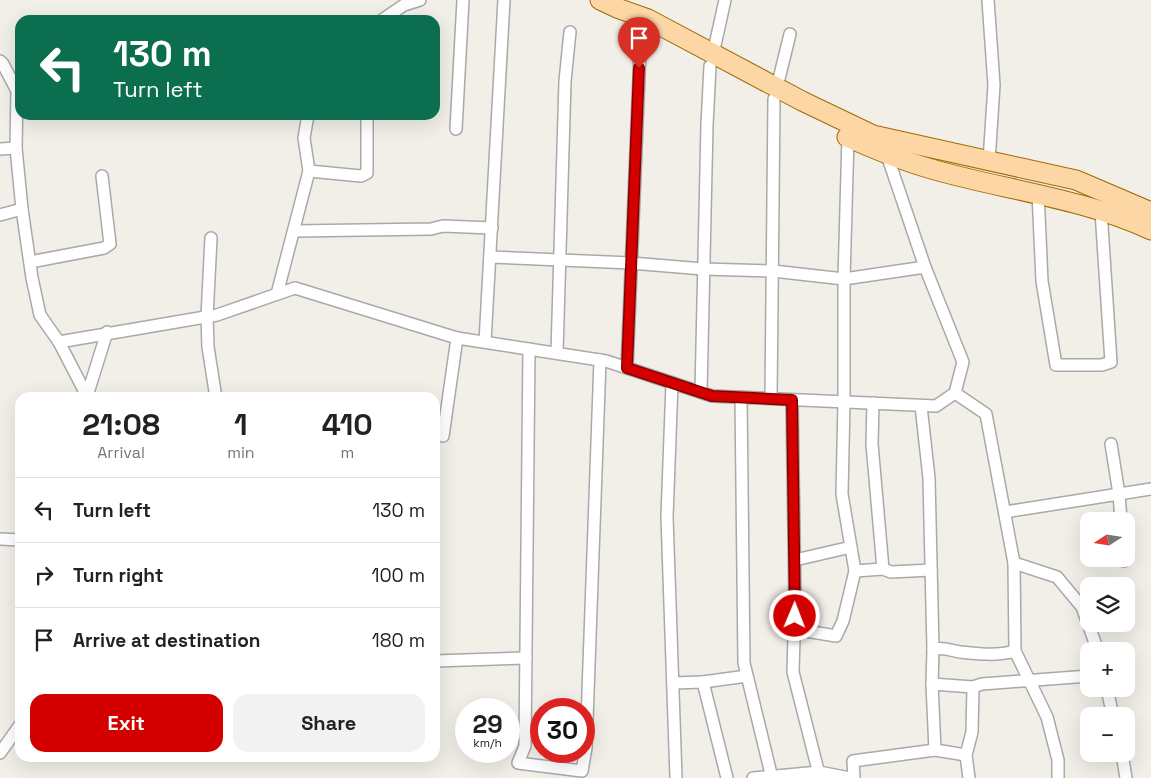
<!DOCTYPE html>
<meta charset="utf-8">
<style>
:root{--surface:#fff;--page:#f2f2f2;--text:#222;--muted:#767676;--line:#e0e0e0;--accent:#d40000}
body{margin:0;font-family:"Space Grotesk",sans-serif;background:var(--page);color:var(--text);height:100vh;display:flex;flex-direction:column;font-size:19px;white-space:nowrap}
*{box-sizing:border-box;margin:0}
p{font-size:16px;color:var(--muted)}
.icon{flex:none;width:28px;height:28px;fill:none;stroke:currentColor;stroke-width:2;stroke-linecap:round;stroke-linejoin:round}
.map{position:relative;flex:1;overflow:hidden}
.sheet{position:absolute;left:15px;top:392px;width:425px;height:370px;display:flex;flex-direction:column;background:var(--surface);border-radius:15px;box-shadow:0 5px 20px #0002}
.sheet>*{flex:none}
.top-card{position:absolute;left:15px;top:15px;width:425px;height:105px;border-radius:15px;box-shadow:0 5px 20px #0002;background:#0b6e4f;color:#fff;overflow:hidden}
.needle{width:32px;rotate:258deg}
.fabs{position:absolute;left:1080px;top:512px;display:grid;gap:10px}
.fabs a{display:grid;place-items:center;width:55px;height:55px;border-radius:10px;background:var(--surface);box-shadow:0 5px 20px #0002;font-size:25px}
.speed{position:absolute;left:455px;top:698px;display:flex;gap:10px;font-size:25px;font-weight:700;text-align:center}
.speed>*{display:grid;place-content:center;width:65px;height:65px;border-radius:50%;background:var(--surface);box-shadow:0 5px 20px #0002;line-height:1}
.speed small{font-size:12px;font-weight:400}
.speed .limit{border:8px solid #d22;background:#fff;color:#111}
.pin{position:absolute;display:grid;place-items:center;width:42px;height:42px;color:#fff;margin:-51px -21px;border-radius:50% 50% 50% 0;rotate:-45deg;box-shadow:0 0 5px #0007}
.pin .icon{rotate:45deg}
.me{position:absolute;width:55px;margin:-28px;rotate:1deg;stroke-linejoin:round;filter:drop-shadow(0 0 4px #0008)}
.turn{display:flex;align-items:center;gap:18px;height:105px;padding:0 15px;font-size:22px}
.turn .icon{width:65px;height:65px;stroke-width:2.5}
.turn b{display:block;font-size:35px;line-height:42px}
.eta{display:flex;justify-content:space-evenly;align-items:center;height:85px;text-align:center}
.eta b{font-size:30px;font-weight:800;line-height:35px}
.action{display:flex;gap:10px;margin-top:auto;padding:10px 15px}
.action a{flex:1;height:58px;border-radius:15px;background:var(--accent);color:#fff;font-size:20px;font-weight:800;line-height:58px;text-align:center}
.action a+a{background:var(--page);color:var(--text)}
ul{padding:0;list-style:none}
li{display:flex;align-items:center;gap:15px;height:65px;padding:0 15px;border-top:1px solid var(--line)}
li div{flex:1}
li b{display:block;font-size:19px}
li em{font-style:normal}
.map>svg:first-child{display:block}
</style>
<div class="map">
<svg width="1151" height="778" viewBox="0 0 1151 778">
<rect width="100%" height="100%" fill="#f2efe9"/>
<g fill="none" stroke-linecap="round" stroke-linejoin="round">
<defs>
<g id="minor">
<polyline points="988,0 994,85 989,161"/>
<polyline points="382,20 404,5 420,0"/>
<polyline points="713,54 725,0"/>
<polyline points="0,61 3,64 17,91 16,148 22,209 32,278 40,315 59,342 88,398"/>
<polyline points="777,87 790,34"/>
<polyline points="456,129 463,0"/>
<polyline points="848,137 844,279 844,402 842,494 855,571 883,569 891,572 931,570"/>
<polyline points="0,149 16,148"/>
<polyline points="309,171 361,176 367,173 367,115"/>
<polyline points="1038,193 1042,281 1056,365 1102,365 1111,362 1101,211"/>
<polyline points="0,215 22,209"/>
<polyline points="294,231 431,229 443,226 492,228"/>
<polyline points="211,238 207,317 208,347 216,398"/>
<polyline points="490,257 631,263 703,269 773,271 844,279 925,267"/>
<polyline points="30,262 104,248 110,244 102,176"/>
<polyline points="277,294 309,171 304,138 308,115"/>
<polyline points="59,342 217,315 295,288 457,338 606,361 712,396 936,406 955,393 963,362 925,267 887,155"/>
<polyline points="485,342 504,0"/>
<polyline points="529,349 525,746 518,763 582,771 586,748 600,360"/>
<polyline points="557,353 565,81 570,32"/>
<polyline points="627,368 641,28"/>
<polyline points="672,383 667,517 676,778"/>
<polyline points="701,392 707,125 710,66"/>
<polyline points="955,393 986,414 1014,563 1015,651 1047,717 1058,760 1058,778"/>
<polyline points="87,396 107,332"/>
<polyline points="741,397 744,663 772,778"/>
<polyline points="771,398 774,99"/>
<polyline points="792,400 795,602 793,672 820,778"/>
<polyline points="873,403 872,444 883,569"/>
<polyline points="921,406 929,478 933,649 932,684 935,750 966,755"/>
<polyline points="443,436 457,338"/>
<polyline points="1111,444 1119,494 1121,521"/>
<polyline points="1005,512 1151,489"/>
<polyline points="0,539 20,540"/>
<polyline points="1124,559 1124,561"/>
<polyline points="795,560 851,547"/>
<polyline points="1014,563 1057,577 1082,607 1098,651"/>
<polyline points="794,629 836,636 843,621 855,571"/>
<path d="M933,649C943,647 950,650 960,652C978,654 998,656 1015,651"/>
<polyline points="435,661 526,658"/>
<polyline points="703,682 747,676"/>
<polyline points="673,683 703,682 727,778"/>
<polyline points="932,684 973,687 982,684 1089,676"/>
<polyline points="1107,689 1113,716"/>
<polyline points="0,753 20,725"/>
<polyline points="1122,754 1126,778"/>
<polyline points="753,778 819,772 850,778"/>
<polyline points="854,778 853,761 935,750"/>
<polyline points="969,778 966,755 972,732 973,687"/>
</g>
<g id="primary">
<polyline points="600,0 617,8 648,19 802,101 873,135 1076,180 1151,212"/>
<path d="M847,137C874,149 900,160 928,168C1002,190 1080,197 1151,230"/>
</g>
</defs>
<use href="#minor" stroke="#a9a9a9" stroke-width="14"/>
<use href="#primary" stroke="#a06b00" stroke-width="21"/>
<use href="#minor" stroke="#fff" stroke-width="11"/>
<use href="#primary" stroke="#fcd6a4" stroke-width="19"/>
</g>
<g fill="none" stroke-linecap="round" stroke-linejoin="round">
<defs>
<polyline id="route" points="639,68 627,368 712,396 792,400 795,616"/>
</defs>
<use href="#route" stroke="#8a0000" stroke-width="12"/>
<use href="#route" stroke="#d40000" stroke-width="9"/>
</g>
</svg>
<div class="fabs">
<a><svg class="needle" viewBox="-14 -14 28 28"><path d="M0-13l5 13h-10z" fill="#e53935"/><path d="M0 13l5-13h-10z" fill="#767676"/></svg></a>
<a><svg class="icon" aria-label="layers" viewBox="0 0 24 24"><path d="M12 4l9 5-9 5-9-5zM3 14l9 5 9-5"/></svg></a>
<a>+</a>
<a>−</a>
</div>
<div class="speed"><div>29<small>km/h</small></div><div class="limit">30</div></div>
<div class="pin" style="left:639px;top:68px;background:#d93025"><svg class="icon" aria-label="arrive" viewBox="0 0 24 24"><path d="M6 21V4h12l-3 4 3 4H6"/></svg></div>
<svg class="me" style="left:795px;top:616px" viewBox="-20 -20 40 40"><circle r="17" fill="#d40000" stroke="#fff" stroke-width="3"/><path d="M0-11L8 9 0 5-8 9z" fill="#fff"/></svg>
<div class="top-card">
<div class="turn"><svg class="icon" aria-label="left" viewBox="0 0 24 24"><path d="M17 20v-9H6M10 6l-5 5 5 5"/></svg><div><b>130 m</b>Turn left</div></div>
</div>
<section class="sheet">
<div class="eta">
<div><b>21:08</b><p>Arrival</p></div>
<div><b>1</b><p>min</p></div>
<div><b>410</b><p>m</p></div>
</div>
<ul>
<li><svg class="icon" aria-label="left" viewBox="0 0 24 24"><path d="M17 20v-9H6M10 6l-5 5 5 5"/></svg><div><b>Turn left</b></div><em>130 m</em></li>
<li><svg class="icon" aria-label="right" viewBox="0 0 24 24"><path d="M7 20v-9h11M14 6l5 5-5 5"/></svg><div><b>Turn right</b></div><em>100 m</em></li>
<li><svg class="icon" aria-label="arrive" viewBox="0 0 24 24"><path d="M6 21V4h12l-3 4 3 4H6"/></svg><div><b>Arrive at destination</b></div><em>180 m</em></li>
</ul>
<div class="action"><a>Exit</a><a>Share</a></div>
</section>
</div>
